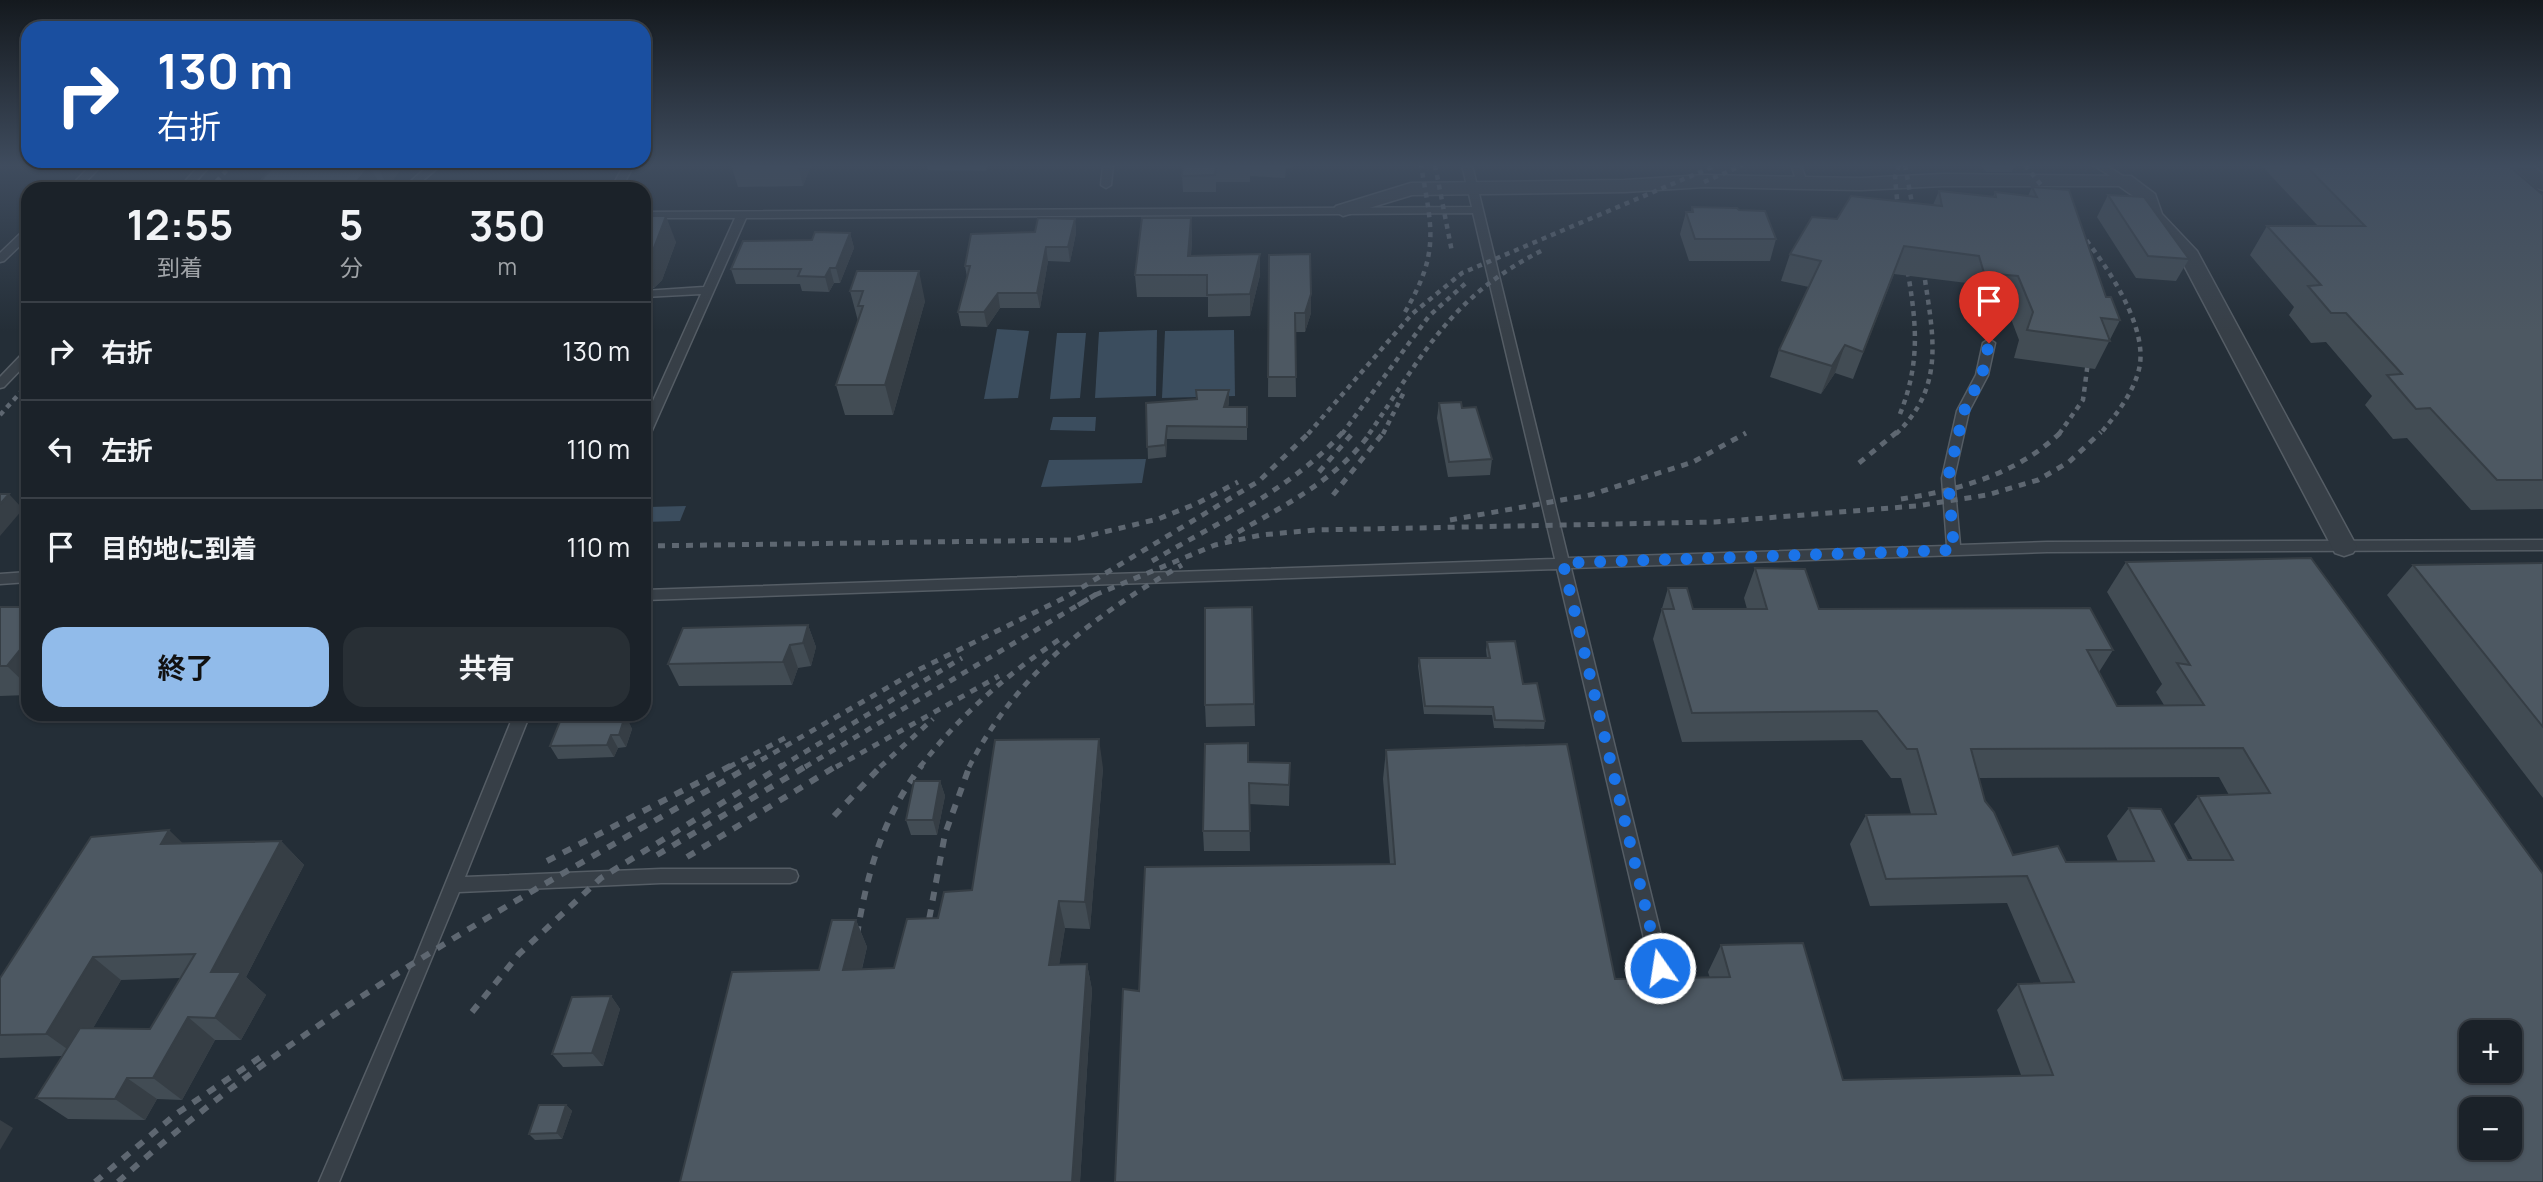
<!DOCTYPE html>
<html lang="ja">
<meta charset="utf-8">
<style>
:root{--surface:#1b2229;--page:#282f35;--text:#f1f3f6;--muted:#a0a4a8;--line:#393f46;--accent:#91bbea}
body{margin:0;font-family:Manrope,"Noto Sans JP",sans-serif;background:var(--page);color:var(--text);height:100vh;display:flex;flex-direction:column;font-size:26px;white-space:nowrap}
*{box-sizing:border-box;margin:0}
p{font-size:23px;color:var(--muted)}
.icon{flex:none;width:38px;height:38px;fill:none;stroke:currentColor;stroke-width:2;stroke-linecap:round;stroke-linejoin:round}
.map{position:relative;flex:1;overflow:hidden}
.panel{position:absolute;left:21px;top:182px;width:630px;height:539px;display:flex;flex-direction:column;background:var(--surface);border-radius:21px;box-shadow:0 2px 5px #0004,0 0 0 2px var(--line)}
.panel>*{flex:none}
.top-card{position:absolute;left:21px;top:21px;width:630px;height:147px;border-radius:21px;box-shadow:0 2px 5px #0004,0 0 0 2px var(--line);background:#1a4fa0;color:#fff;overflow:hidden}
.tools{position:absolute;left:2459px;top:1020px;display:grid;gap:14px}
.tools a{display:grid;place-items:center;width:63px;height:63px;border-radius:14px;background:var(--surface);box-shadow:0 2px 5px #0004,0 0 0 2px var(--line);font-size:35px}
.pin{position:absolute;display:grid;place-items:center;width:60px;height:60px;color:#fff;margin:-72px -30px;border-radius:50% 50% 50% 0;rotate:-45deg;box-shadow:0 0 7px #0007}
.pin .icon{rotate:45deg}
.me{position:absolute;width:77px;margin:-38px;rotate:347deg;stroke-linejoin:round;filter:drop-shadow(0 0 5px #0008)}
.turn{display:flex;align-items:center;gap:24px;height:147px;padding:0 21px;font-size:32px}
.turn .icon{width:91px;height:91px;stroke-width:2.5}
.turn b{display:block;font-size:49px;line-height:60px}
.eta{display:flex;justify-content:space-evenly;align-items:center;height:119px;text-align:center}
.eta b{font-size:42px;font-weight:700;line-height:49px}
.action{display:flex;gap:14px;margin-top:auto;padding:14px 21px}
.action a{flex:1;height:80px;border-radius:21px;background:var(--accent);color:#111;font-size:28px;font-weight:700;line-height:80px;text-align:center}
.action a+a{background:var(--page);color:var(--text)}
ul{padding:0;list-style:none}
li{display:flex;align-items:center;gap:21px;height:98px;padding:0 21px;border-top:2px solid var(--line)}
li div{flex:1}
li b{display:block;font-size:26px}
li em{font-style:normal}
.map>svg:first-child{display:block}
</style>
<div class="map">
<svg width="2543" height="1182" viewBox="0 0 2543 1182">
<rect width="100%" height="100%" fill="#242e37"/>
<g fill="#3b4d5e">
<polygon points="997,329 1029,331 1018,398 984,399"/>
<polygon points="1157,330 1156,396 1095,398 1099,332"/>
<polygon points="1234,330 1235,396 1162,398 1165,331"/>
<polygon points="1057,333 1086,333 1080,398 1050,399"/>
<polygon points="1053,417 1096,417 1095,431 1050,430"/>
<polygon points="1146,459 1142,483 1041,487 1049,460"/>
<polygon points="686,506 680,521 644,522 648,507"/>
</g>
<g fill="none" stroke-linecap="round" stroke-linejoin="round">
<defs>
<g id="lane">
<polygon points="91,165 102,165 79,189 68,189"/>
<polygon points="200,165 211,165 189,189 178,189"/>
<polygon points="429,165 441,165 413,189 402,189"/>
<polygon points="624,165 634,165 621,189 611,189"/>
<polygon points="1103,165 1113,165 1111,185 1106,188 1101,185"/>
<polygon points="1462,165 1472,165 1568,558 1947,546 1942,478 1957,411 1976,375 1983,343 1989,339 1995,343 1988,375 1969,411 1954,478 1960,545 2047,542 2543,540 2543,550 2047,552 1571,568 1669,968 1666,974 1660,976 1654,974 1651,968 1557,569 644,600 644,590 1555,559 1473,213 746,218 650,435 644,439 644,421 701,294 644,297 644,291 704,287 735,218 644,218 644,212 1472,207"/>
<polygon points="1791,165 1801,165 1807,183 1806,185 1798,185"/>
<polygon points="2093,165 2106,165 2129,180 2120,182"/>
<polygon points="28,229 28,238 4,261 0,262 0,253 24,230"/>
<polygon points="28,351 28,362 4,387 0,388 0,377 24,352"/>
<polygon points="28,572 28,582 0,584 0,574"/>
<polygon points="514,714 530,714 465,877 661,869 790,869 796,871 798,876 796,881 790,883 661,883 459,892 339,1182 319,1182 415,959"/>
</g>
<g id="street">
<polygon points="2511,165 2532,165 2543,174 2543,190 2536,188"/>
<polygon points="1943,174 2131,176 2155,194 2162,214 2197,251 2357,547 2353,553 2344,556 2335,553 2178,254 2146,220 2139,200 2119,186 1943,186 1861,190 1705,187 1625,192 1412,195 1343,216 1333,210 1336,206 1411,183 1625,180 1705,175 1861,178"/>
</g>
</defs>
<use href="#lane" stroke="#555d65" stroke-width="3"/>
<use href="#street" stroke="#555d65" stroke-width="3"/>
<use href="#lane" fill="#373f47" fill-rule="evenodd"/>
<use href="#street" fill="#373f47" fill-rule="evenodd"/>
<g stroke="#5e6771" stroke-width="4.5" stroke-dasharray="5 5" stroke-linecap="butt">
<polyline points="1435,165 1452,252"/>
<polyline points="1899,165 1895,177 1899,221"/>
<polyline points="1905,165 1915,220"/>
<polyline points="2025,165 2054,201"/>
<polyline points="1704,182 1743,165"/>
<polyline points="210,189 231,165"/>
<path d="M2074,225C2101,257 2146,320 2140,364C2136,390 2116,415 2100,434"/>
<path d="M1405,312C1440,252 1432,230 1421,165"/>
<path d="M1900,414C1923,356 1915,315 1905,255"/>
<polyline points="0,415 28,384"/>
<polyline points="26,434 28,420"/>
<polyline points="1308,434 1412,314 1462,273 1717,165"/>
<polyline points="1342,434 1429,316 1467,282"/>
<path d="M1369,434C1424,353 1451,296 1543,250"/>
<polyline points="1383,434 1404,392"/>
<path d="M1896,434C1944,388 1934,340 1925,280"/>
<polyline points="2059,434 2083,400 2089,354"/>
</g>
<g stroke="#5e6771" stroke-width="5" stroke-dasharray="7 7" stroke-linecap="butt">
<polyline points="26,432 23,457 28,464"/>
<polyline points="1859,463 1897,432"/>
<polyline points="1319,472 1351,435"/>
<polyline points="1333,495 1384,432"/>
<path d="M1901,499C1959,490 2018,474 2061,432"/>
<polyline points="1450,520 1590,495 1693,462 1746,433"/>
<path d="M1226,539C1277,509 1336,482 1371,432"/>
<polyline points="644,546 1071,540 1158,519 1198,503 1238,482"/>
<path d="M1152,561C1217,523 1292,489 1343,432"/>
<polyline points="1095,595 1215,545 1261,535 1315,530 1715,522 1916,506 1987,495 2038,480 2069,462 2101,432"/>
<polyline points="729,767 787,737"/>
<polyline points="749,767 918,670 1066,597 1259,481 1310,432"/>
<polyline points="780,767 962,658"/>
<polyline points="805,767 1095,595 1075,607"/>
<polyline points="836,767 999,676"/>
<polyline points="880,767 933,719"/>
<path d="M920,767C960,715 1006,675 1060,639"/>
<path d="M969,767C1017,673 1093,616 1182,565"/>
</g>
<g stroke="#5e6771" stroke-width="6" stroke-dasharray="9 9" stroke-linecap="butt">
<polyline points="834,816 882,765"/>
<polyline points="657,855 808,765"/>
<polyline points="687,857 838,765"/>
<polyline points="547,861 732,765"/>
<path d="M857,935C867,873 883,816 922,765"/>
<polyline points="926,936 945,834 970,765"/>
<polyline points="472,1012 519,954 601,878 783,765"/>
<polyline points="95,1182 176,1114 262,1056"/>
<path d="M118,1182C306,1012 533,891 752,765"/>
</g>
</g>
<g fill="#424c54" fill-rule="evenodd">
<polygon points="247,165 404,165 388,187 381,187 379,189 253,189 272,168 248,168"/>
<polygon points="731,165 811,165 803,186 738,187"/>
<polygon points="927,165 988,165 986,171 928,170"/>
<polygon points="1183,165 1297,165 1286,169 1285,178 1250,176 1250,182 1216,182 1216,192 1183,192 1182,176"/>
<polygon points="1981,165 2015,165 2012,172 1986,172"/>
<polygon points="2261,165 2508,165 2543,195 2543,509 2471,510 2407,438 2393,439 2365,405 2372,396 2326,342 2311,343 2289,315 2294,307 2250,255 2267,226 2318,226"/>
<polygon points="2032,187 2120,320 2095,369 2014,358 2019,340 2005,303 1972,300 1967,283 1894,274 1853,379 1835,373 1821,394 1770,377 1779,350 1809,287 1781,281 1790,254 1933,205 1939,191 1993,197 1995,192 2028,196"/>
<polygon points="2108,195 2189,259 2176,281 2136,278 2097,217"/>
<polygon points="1692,207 1739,210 1776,239 1770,261 1689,261 1680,234 1686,212 1691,212"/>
<polygon points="644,216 676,242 662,280 654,288 644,287"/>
<polygon points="1191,218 1192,240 1191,256 1260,275 1250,316 1208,317 1208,297 1137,297 1135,275"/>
<polygon points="1075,219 1076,233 1070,262 1048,261 1040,308 1000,308 987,327 961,326 958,312 967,277 965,266 1035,232"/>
<polygon points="850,233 854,248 840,283 834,283 829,292 802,291 800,284 736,284 731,269 812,240"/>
<polygon points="1269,255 1311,294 1311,313 1305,332 1295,332 1296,397 1268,397"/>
<polygon points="857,271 925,301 893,415 845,415 836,385 858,321 850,291"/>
<polygon points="28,378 28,391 22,384"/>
<polygon points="1229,402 1228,407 1247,407 1247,440 1167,439 1166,457 1148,459 1146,403"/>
<polygon points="1439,403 1462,408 1492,459 1490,475 1448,477 1437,418"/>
<path d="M2126,562L2543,1182L1139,991L1390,864L1383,779L1386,750L1615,979L1710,978L1708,972L1721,945L1843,1080L2021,1075L1997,1010L2018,984L2041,983L2007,903L1870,906L1850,844L1866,815L1911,814L1901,778H1891L1862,740L1682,742L1653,639L1668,588L1693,609H1747L1744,598L1755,568L1819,609L2113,650L2099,672L2117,706L2164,705L2156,692L2162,684L2107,592ZM2219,777L2229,795L2198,796L2174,824L2193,860H2188L2129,808L2107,836L2118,862H2066L2013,855L1985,801L1979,778Z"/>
<polygon points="2543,563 2543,798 2387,595 2413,565"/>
<polygon points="0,607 28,607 28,695 0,696"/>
<polygon points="1252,607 1255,726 1206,727 1205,705"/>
<polygon points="808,625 816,647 811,666 798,668 792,685 679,686 668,664"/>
<polygon points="1487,642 1523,684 1545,721 1544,729 1494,728 1492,715 1424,714 1418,666 1419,658 1487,658 1486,650"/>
<polygon points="628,719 628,721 632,729 626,747 618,748 614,757 558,759 550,746"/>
<polygon points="1248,762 1290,763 1289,806 1249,804 1250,851 1204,851 1203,831"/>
<polygon points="1103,768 1090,929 1065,928 1059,965 1087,964 1092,990 1080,1182 680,1182 819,970 856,920 867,947 862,969 894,968 938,918 972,890"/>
<polygon points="940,781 945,796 937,835 911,835 906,820"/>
<path d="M281,841L304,865L246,977L266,995L241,1040H215L182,1100L157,1099L145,1120L68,1119L36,1098L62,1056L0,1058V978L183,843ZM180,978L150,1029L93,1028L121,980Z"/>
<polygon points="611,996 620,1009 603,1066 563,1067 552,1054"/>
<polygon points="566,1105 572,1111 562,1139 535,1140 529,1134"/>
</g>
<g fill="#363e45">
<polygon points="377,165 404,165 388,187"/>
<polygon points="798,165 811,165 803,186"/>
<polygon points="1285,165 1297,165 1286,169 1285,178"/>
<polygon points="370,166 381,187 379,189 357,189 355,184"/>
<polygon points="666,216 676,242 662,280 654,288 644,261"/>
<polygon points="1191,218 1192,240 1189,277 1188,256"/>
<polygon points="1075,219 1076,233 1070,262 1068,247"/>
<polygon points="850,233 854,248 840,283 836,268"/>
<polygon points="1046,247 1048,261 1040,308 1037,293"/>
<polygon points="1260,254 1260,275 1250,316 1250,294"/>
<polygon points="830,268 834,283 829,292 825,277"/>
<polygon points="919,271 925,301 893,415 885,385"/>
<polygon points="998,293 1000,308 987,327 984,312"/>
<polygon points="1311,294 1311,313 1305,332 1305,313"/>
<polygon points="1845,345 1835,373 1821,394 1832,366"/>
<polygon points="644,355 649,367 644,377"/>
<polygon points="1229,390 1229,402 1225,420 1224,407"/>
<polygon points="1167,426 1167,439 1166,457 1165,445"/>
<polygon points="9,494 23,509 0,536 0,504"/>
<polygon points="808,625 816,647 811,666 803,643"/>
<polygon points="28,640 28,686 7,666"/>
<polygon points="790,645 798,668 792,685 783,662"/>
<polygon points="619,714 625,714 632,729 626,747 619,735"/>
<polygon points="611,735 618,748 614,757 607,745"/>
<polygon points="1099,739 1103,768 1090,929 1085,902"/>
<polygon points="940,781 945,796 937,835 933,820"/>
<polygon points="169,830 194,854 161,844"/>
<polygon points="281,841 304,865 246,977 266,995 241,1040 215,1018 211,972"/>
<polygon points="1059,901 1065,928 1055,991 1049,965"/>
<polygon points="856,920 867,947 855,996 843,970"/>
<polygon points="93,957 121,980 77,1056 46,1034"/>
<polygon points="1087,964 1092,990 1080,1182 1072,1182"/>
<polygon points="611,996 620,1009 603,1066 592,1053"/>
<polygon points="188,1017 215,1040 182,1100 153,1078"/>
<polygon points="127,1078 157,1099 145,1120 115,1099"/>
<polygon points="566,1105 572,1111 562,1139 557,1133"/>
<polygon points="0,1120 13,1128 0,1150"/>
</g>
<g fill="#4d5862" stroke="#363e45" stroke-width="2" fill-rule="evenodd">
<polygon points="275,165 377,165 370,166 355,184 298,185 295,189 253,189"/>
<polygon points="1183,165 1250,165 1216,166 1215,175 1182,176"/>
<polygon points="2305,165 2508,165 2543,195 2543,480 2497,480 2430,408 2416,409 2387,375 2402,374 2346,313 2331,313 2308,286 2321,285 2267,226 2365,226"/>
<polygon points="2032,187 2069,190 2106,297 2111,297 2120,320 2101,318 2110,341 2027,330 2033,312 2018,276 1984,273 1979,256 1904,246 1863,352 1845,345 1832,366 1779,350 1821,261 1790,254 1812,217 1837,219 1851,196 1942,206 1939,191 1996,197 1995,192 2037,197"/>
<polygon points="2108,195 2144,197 2189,259 2148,256"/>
<polygon points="1692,207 1737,208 1739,210 1765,211 1776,239 1695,239 1686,212 1693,212"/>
<polygon points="644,216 666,216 652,253 644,261"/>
<polygon points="1038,218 1075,219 1068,247 1046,247 1037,293 998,293 984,312 958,312 970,266 965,266 971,234 1035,232"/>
<polygon points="1142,218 1191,218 1188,256 1260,254 1250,294 1207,295 1207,275 1135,275"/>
<polygon points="815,232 850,233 836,268 830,268 825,277 798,276 801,269 731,269 743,241 812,240"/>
<polygon points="1310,254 1311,294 1305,313 1295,313 1296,377 1268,377 1269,255"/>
<polygon points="857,271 919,271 885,385 836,385 863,306 858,306 863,291 850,291"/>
<polygon points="28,378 28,384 22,384"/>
<polygon points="1196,390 1229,390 1224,407 1247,407 1247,427 1167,426 1165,445 1147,447 1146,403 1197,399"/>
<polygon points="1461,402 1462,408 1476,407 1492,459 1449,462 1439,403"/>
<polygon points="0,494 9,494 0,504"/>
<path d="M2311,558L2543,874V1182H1115L1123,989L1139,991L1145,867L1395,864L1386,750L1567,744L1615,979L1730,977L1721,945L1803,943L1843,1080L2053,1075L2018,984L2074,982L2027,876L1886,879L1866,815L1936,814L1917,749H1907L1877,711L1692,713L1662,609H1674L1668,588H1687L1693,609H1767L1755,568L1805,569L1819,609L2090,608L2113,650H2087L2117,706L2204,705L2177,663L2190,665L2126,562ZM2243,748L2270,793L2198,796L2233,860H2188L2161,809L2129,808L2154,861L2066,862L2058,846L2013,855L1994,812L1985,801L1971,749ZM2471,1032H2510V1071H2471ZM2471,1110H2510V1148H2471Z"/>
<polygon points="2543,563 2543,727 2413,565"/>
<polygon points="0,607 28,607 28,640 7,666 0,666"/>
<polygon points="1252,607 1254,704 1205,705 1205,608"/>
<polygon points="808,625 803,643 790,645 783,662 668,664 683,628"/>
<polygon points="1515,641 1523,684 1537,683 1545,721 1495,720 1493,707 1425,706 1419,658 1490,658 1487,642"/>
<polygon points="563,714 619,714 618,716 625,716 619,735 611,735 607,745 550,746"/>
<polygon points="1099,739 1085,902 1059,901 1049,965 1087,964 1072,1182 680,1182 732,972 819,970 832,920 856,920 843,970 894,968 907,919 938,918 944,892 972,890 995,740"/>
<polygon points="1248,743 1248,762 1290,763 1289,785 1249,783 1250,831 1203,831 1205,744"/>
<polygon points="914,781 940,781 933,820 906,820"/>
<polygon points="169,830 161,844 281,841 211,972 241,972 215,1018 188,1017 153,1078 127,1078 115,1099 36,1098 80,1028 150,1029 195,954 93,957 46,1034 0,1035 0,978 91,837"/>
<polygon points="611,996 592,1053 552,1054 572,997"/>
<polygon points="539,1105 566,1105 557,1133 529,1134"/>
</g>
<linearGradient id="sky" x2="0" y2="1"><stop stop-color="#14191e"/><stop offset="0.5" stop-color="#3f4c5e"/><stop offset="1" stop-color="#3f4c5e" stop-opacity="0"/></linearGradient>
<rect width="2543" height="331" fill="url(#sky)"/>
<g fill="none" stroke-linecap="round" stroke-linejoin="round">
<polyline stroke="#1a73e8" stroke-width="12" stroke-dasharray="0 21.6" points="1660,968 1563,563 1954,550 1948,478 1964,411 1982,375 1989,343"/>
</g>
</svg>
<div class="tools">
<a>+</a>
<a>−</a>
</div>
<div class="pin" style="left:1989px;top:343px;background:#d93025"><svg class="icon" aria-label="arrive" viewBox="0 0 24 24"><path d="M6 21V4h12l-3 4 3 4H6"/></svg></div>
<svg class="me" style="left:1660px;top:968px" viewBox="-20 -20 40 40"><circle r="17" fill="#1a73e8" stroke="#fff" stroke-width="3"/><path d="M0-11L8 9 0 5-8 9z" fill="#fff"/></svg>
<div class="top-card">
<div class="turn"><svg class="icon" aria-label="right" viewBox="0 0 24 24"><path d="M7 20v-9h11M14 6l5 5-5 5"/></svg><div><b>130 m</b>右折</div></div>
</div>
<section class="panel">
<div class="eta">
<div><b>12:55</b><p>到着</p></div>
<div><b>5</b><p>分</p></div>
<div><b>350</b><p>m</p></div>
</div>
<ul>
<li><svg class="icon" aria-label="right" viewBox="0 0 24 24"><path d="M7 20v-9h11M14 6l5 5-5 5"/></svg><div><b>右折</b></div><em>130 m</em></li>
<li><svg class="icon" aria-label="left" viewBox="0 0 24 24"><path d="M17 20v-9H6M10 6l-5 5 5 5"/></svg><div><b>左折</b></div><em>110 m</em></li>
<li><svg class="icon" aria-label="arrive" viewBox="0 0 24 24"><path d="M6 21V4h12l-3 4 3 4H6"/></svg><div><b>目的地に到着</b></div><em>110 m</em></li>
</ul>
<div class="action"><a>終了</a><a>共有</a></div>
</section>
</div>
